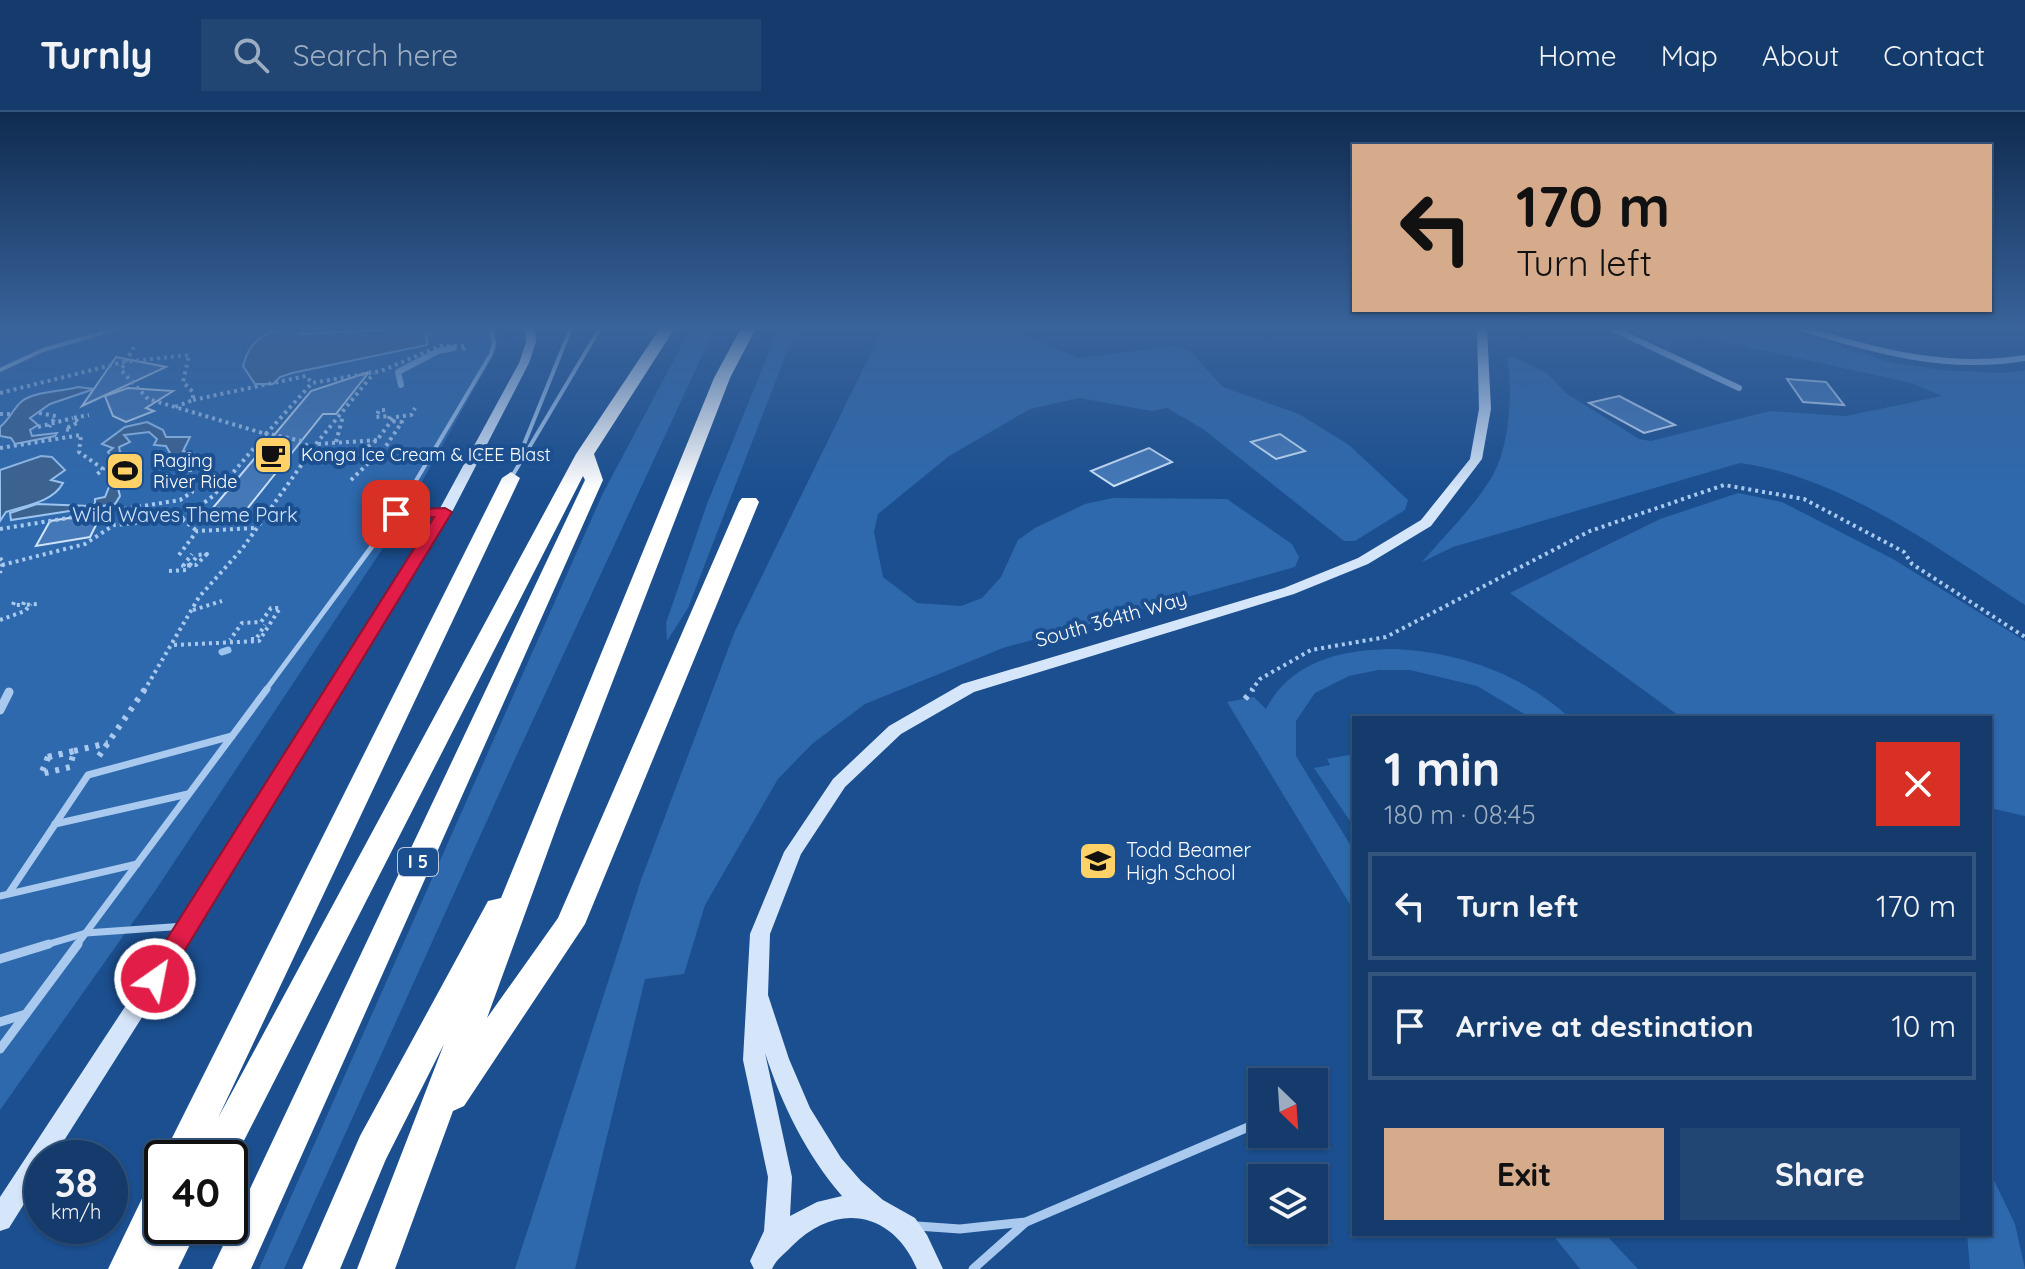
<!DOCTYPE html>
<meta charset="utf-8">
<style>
:root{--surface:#143b6b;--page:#214673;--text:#f1f3f6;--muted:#9dadc1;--line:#33557e;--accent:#d6ab8b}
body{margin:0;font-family:Quicksand,sans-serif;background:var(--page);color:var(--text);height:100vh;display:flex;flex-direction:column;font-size:30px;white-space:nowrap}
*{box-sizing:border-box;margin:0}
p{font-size:26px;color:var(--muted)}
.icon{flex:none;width:44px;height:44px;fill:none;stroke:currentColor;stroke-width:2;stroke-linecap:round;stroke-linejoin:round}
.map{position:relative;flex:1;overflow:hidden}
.details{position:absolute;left:1352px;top:604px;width:640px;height:520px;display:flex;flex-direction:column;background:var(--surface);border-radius:0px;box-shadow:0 2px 6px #0004,0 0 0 2px var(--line)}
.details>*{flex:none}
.guide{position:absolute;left:1352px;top:32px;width:640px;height:168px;border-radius:0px;box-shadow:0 2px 6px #0004,0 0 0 2px var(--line);background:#d6ab8b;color:#111;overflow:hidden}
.needle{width:52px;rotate:155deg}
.fabs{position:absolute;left:1248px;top:956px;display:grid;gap:16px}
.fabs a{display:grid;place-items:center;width:80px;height:80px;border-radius:0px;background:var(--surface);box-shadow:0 2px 6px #0004,0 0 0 2px var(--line);font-size:40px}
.speed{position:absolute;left:24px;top:1028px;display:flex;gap:16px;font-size:40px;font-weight:700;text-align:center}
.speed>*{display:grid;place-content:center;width:104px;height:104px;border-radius:50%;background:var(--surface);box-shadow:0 2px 6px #0004,0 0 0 2px var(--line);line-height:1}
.speed small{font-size:20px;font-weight:400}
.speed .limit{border:4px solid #111;border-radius:12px;background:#fff;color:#111}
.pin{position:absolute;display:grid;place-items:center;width:68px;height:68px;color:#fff;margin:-34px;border-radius:16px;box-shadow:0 4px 12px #0006}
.me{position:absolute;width:88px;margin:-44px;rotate:33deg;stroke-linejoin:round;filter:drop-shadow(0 0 6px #0008)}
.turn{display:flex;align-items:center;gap:28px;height:168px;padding:0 32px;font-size:36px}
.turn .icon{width:104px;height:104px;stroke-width:2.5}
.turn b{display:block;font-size:56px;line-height:68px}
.round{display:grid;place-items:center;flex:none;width:84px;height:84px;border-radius:0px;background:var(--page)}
.overview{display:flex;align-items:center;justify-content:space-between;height:136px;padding:0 32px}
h1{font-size:48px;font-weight:700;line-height:60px}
.cta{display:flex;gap:16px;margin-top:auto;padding:16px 32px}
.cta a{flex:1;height:92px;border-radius:0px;background:var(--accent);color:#111;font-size:32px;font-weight:700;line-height:92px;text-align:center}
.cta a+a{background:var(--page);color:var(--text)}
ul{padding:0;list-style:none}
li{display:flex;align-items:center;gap:24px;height:108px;margin:0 16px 12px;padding:0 16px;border:4px solid var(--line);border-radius:0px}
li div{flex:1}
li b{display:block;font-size:30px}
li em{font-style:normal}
header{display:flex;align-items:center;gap:48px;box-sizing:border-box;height:112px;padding:0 40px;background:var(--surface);border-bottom:2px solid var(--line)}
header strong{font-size:38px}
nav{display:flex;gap:44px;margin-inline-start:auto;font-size:28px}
.search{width:560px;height:72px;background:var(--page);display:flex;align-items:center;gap:20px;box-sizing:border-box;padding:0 28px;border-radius:0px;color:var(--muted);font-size:30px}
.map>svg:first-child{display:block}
</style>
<header>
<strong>Turnly</strong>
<div class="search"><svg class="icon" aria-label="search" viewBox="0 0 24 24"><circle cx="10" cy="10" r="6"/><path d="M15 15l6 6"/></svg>Search here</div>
<nav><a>Home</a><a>Map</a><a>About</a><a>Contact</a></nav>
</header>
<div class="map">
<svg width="2025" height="1157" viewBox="0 0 2025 1157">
<rect width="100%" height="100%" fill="#1b4f8f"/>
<g fill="#2e69ad">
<polygon points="0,216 497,216 497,237 391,424 155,779 0,998"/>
<polygon points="691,216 715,216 514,649 284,1157 259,1157 603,381"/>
<polygon points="779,216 796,216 688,496 667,529 666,511 707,392"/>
<polygon points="883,216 1005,216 1078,246 1175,234 1191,240 1223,275 1299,302 1349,333 1408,388 1405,398 1355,429 1344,429 1203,317 1167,296 1151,299 1079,286 1030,297 949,344 878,402 874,420 883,465 917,491 961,494 982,486 1001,465 1018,428 1035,416 1085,392 1113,386 1227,387 1292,432 1299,445 1295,455 1003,536 865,592 812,632 778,667 705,793 684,862 645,867 575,1157 515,1157 641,768 735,519"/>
<path d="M1622,216H1784L1893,251L1942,258L2002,261L2025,258V493C1942,439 1840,364 1740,351L1453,435L1422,450C1445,423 1475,394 1493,363C1510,331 1513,281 1507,246L1512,244L1548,262L1566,281L1639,327L1651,329L1770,299L1846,304L1942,284L1911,271L1683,221L1672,223L1670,236Z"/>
<polygon points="1738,381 1782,390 1893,447 2025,529 2025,704 1990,696 1990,606 1682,606 1510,481 1660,407"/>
<path d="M1397,537C1461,541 1522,562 1570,606H1531L1477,574L1410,558H1378L1349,564L1315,581L1296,609V644L1354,739V799L1227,590L1254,585L1266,597C1292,547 1345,537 1397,537Z"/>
<polygon points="1354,642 1354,715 1314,656 1330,653 1327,647"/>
<polygon points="1990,1060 2015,1112 2025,1157 1970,1157 1967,1122 1990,1122"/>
<polygon points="1552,1122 1605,1122 1638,1157 1580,1157"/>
</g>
<g fill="#3c6290" stroke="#9cc4f0" stroke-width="2">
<path d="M305,216L300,222L426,216L427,233L292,261L280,265L273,272H255L243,254C251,221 276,216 305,216Z"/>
<path d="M78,275L94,277L50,292L30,306L38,313L30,318L32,324L57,321L55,324L15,332L11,326L0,324V315C10,307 13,297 21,290C33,279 62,280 78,275Z"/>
<polygon points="147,310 163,318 166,325 190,325 183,339 195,342 189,345 171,343 166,334 154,333 157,327 149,320 124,323 130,330 119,335 120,340 131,346 121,351 136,358 117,372 120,384 115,392 11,408 10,401 37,392 90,394 95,392 95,387 105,385 115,360 113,352 109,352 113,347 108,340 113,336 102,332 125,315"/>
<path d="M41,344L52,345L65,358L51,368L63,371C53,390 25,394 6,400L0,409V358Z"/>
</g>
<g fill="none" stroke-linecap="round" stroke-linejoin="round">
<polyline stroke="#9cc4f0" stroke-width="6" points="401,273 398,260 438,239 454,236"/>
<polyline stroke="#9cc4f0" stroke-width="7" points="222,540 228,538"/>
</g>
<g fill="#4478b7" stroke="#cfe3fa" stroke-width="2">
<polygon points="116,245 166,255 82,294"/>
<polygon points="369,260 336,302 323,302 239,407 202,409 311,279"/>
<polygon points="1787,267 1826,270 1844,293 1803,290"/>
<polygon points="128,276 173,279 146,296 154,299 126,310 113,304 105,284"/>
<polygon points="1619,284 1675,313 1644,321 1589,291"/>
<polygon points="1280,322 1305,339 1276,347 1251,330"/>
<polygon points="1149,336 1172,350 1114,374 1091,359"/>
<polygon points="102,401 90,425 36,434 50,409"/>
</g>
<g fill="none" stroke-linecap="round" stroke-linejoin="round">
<g stroke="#a9c9ee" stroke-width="4" stroke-dasharray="3 4" stroke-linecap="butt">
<polyline points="134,235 121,258 148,287 175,295"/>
<polyline points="0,281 124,250 189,243 183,270 193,280 193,288 175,295 266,322 312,271 381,259 440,234 466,234 462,238"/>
<polyline points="193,288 306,264 312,271"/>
<polyline points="385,298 379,298 376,305 390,304 388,309"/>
<polyline points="39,301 56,304 49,315"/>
<polyline points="0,302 14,302"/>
<polyline points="396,305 411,303 415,296"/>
<polyline points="38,315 73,306"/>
<polyline points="69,318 65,317 79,310 73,306 89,303"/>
<polyline points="336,330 343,304"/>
<polyline points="316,332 374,261"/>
<polyline points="318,332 377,328"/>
<polyline points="0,336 81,323 79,340 103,357 95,364"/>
<polyline points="351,347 377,328 395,304"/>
<polyline points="360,349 363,345"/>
<polyline points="351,368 386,334 402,310 389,309"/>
<polyline points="182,407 213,384 266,322"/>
<polyline points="0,417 180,388 192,380 189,345"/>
<polygon points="207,442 196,453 190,453 198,443"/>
<polyline points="179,443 197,419 256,416"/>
<polyline points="0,446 3,450 0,461"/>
<polyline points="2,453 85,432 114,413 182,407 197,419"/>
<polyline points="190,453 183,454 192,442"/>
<polyline points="169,459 186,458 190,453"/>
<polyline points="14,490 13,493 23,493"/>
<polyline points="24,490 23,493 37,492 35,489"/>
<polyline points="193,498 222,489"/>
<polyline points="0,508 25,499 31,492"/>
<polyline points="251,527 256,527 265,513"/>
<polyline points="174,533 259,529 280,496 271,496 261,510 242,511 230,528"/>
<polyline points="144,579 199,485 242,437 312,338 302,329 265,321"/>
<polyline points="1251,579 1260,567 1311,538 1386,525 1590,419 1724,373 1804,387 1904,440 1912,452 2025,525"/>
</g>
<g stroke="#a9c9ee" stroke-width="6" stroke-dasharray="4 7" stroke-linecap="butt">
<polyline points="1245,587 1253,577"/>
<polyline points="74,639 108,631"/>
<polyline points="99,644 145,577"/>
<polyline points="48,645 47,649 51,649"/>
<polyline points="48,645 41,662 70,655 74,639"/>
<polyline points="48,645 74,639"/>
<polyline points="48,645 74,639"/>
</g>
<g stroke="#a9c9ee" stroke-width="4">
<polyline points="0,258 43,238 119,216"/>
<polyline points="518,347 571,216"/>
<polyline points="511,366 600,216"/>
<polyline points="411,377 491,242 494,232 491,216"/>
</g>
<g stroke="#a9c9ee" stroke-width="5">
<polyline points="396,402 444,400"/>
<polyline points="265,579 396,402 412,375"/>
</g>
<g stroke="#a9c9ee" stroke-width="7">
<polyline points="55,712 188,682"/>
<polyline points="9,781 88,663 232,624"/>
<polyline points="0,784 137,752"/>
<polyline points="42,834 86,821 185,814"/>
<polyline points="76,834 267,577"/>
</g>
<g stroke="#a9c9ee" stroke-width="9">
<polyline points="0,847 49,832"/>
<polyline points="0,910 26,902"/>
<polyline points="0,937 78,832"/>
<polyline points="917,1114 960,1117 1026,1110 1260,1010"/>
<polyline points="973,1157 1026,1110"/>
</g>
<g stroke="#a9c9ee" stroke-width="6">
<polyline points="1611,216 1739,276"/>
<path d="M1800,216C1875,239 1946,259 2025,246"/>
</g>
<polyline stroke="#a9c9ee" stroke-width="9" points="0,598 9,580"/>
<g fill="#d6e6fa" fill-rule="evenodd">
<polygon points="525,216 535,216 536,230 529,251 452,400 196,820 53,1046 42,1046 42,1063 9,1116 0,1119 0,1085 182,808 438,400 519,251 526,230"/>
<path d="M1477,216H1487L1491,297L1482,347L1431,414L1368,452L1294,482L974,580L901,622L845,675L801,742L770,822L768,883L789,947L810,996L841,1046L861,1069L883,1088L915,1106L927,1123L943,1157H917C893,1099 836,1089 792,1134C784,1143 777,1146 772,1157H754L750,1149L764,1119L768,1065L743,948L750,822L784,740L833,667L889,614L962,572L1284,476L1358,446L1421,408L1470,347L1479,297ZM765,941C782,993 806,1042 842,1084L817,1090L790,1104L792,1065Z"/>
</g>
<g fill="#fff" fill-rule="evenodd">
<polygon points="660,216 675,216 594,342 603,368 251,1157 212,1157 585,368 583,364 230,1056 230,1046 163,1046 168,1034 502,366 511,360 520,366 218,1006 576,342"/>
<polygon points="741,216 756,216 730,266 561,703 487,906 558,806 739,390 742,386 756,386 759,390 585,812 464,994 453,999 395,1157 357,1157 444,932 386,1047 340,1157 302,1157 360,1024 488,789 501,786 714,266"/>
<polygon points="162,1067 162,1114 199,1114 178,1157 108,1157 149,1072"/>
</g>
</g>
<linearGradient id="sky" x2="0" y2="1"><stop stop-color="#0f2b4f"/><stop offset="0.57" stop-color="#39639b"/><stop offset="1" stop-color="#39639b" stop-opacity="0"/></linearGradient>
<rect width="2025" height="378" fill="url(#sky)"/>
<polygon fill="#e11d48" stroke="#92132f" stroke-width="2" points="445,396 452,400 163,874 155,877 146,874 143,867 146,860 434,405 396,407 389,402 396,398"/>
<defs>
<symbol id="cafe-square" viewBox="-11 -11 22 22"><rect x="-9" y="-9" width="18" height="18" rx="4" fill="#ffd166" stroke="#1b4f8f"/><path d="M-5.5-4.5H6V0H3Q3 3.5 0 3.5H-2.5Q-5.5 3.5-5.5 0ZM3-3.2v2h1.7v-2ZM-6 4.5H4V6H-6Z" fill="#111"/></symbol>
<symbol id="stadium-square" viewBox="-11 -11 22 22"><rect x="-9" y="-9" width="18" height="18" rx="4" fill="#ffd166" stroke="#1b4f8f"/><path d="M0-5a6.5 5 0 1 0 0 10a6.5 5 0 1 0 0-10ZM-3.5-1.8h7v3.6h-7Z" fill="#111"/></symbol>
<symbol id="school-square" viewBox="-11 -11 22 22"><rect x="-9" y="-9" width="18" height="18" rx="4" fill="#ffd166" stroke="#1b4f8f"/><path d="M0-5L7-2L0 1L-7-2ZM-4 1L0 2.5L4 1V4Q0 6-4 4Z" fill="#111"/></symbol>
</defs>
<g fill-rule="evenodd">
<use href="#cafe-square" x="251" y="321" width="44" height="44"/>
<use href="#stadium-square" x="103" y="337" width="44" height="44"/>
<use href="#school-square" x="1076" y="727" width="44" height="44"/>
</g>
<g text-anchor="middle" stroke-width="8" stroke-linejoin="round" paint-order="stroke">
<g font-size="18" fill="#fff" stroke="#1b4f8f" text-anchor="start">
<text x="301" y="349">Konga Ice Cream &amp; ICEE Blast</text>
<text x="153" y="355">Raging<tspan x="153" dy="21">River Ride</tspan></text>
</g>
<rect fill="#1b4f8f" stroke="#bbcadd" stroke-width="2" x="398" y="736" width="40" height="28" rx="6"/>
<g font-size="18" font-weight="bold" fill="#fff">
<text x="418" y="756">I 5</text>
</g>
<g font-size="20" fill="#cfe3fa" stroke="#1b4f8f">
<text x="185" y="410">Wild Waves Theme Park</text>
</g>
<g font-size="20" fill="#fff" stroke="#1b4f8f">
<text transform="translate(1111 507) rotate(-16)" y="7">South 364th Way</text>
</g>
<g font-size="20" fill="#fff" stroke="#1b4f8f" text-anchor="start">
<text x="1126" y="745">Todd Beamer<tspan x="1126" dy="23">High School</tspan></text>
</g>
</g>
</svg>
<div class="fabs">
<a><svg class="needle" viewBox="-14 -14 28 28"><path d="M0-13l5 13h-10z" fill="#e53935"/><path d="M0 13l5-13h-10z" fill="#9dadc1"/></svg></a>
<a><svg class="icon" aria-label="layers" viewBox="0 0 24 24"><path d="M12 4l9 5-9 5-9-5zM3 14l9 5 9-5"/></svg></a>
</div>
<div class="speed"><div>38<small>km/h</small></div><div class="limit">40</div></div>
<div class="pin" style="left:396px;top:402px;background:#d93025"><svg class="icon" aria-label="arrive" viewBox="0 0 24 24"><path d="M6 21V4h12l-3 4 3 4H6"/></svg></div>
<svg class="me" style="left:155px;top:867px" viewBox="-20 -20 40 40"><circle r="17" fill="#e11d48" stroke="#fff" stroke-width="3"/><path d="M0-11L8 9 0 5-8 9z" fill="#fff"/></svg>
<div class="guide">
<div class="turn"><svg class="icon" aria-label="left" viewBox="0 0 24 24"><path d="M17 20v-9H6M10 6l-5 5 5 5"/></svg><div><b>170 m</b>Turn left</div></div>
</div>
<section class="details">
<div class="overview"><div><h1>1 min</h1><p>180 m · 08:45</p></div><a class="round" style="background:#d93025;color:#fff"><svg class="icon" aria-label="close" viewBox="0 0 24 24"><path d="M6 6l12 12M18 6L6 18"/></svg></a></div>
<ul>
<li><svg class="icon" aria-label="left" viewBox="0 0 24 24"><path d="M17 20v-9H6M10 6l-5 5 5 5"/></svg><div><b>Turn left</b></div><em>170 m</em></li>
<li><svg class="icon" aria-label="arrive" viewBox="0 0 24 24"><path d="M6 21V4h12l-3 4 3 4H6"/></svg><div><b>Arrive at destination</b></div><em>10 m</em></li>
</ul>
<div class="cta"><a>Exit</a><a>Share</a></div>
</section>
</div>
